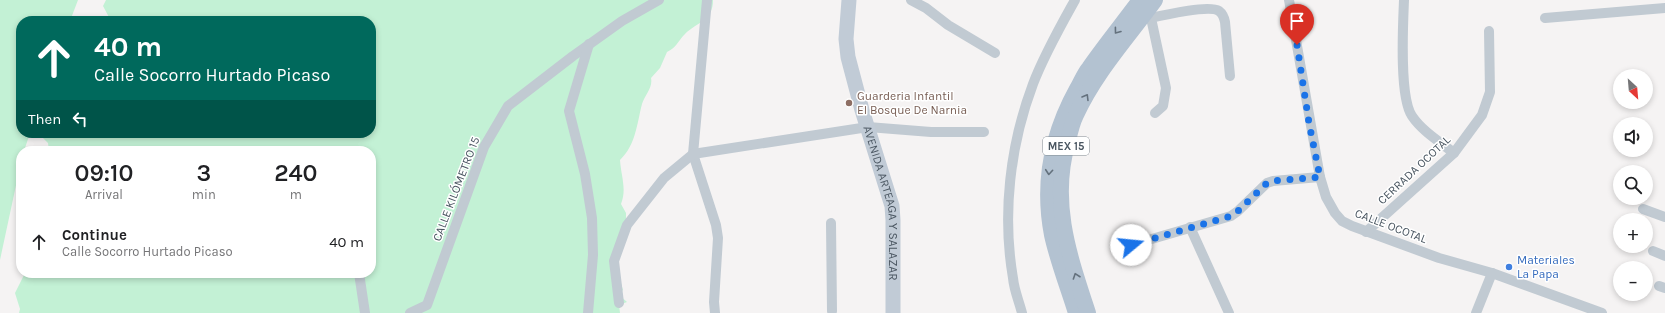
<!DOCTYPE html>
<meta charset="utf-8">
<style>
:root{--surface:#fff;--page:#f6f6f6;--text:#202124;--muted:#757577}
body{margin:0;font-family:Karla,sans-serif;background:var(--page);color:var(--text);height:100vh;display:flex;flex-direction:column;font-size:15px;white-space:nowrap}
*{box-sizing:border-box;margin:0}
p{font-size:13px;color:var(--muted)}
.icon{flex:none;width:22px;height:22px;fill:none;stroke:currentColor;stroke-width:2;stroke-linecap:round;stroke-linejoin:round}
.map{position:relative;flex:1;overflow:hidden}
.side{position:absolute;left:16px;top:146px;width:360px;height:132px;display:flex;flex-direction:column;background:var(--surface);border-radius:16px;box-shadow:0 2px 6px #0003}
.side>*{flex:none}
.top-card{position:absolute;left:16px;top:16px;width:360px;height:122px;border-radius:16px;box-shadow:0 2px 6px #0003;background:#00695c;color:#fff;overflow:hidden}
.needle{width:26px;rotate:154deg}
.buttons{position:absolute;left:1613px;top:69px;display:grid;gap:8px}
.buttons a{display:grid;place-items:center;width:40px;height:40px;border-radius:50%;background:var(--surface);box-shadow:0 2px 6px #0003;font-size:20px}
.pin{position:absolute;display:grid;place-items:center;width:34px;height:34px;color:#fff;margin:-41px -17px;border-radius:50% 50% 50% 0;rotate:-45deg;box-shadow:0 0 4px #0007}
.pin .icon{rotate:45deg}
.me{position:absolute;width:44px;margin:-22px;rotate:73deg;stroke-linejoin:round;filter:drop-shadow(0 0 3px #0008)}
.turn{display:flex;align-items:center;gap:14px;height:84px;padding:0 12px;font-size:18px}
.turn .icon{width:52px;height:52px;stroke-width:2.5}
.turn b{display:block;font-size:28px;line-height:34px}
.then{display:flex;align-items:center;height:38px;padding:0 12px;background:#0003;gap:8px;font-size:15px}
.eta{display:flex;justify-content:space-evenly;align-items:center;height:68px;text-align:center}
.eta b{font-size:24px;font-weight:600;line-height:28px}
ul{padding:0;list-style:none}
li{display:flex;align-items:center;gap:12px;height:56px;padding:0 12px}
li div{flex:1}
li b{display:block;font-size:15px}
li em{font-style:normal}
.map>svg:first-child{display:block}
</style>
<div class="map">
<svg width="1665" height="313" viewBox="0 0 1665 313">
<rect width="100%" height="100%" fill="#f5f3f3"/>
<g fill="#c3f1d5">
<polygon points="0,0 78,0 70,21 21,21 21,133 30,133 24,151 21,151 21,162 0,260"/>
<path d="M106,0H713C713,21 697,22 685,34C678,41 676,48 667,52L660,68L651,78C653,88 645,94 642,104C637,123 636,145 620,160C621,176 627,189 621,204L626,213V220L617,270L623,290L618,294L627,302L619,305L620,313H19L20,309L15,293L25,273H371V151H49L48,143L38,133H371V21H111L103,6Z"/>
</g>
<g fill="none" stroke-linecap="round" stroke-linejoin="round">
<g stroke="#c1cad2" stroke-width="10">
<polyline points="707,0 693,154 716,225 718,238 714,302 715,313"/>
<polyline points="911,0 926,8 948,25 995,53"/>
<polyline points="1289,0 1320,177 1326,197 1335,213 1342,221 1352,226 1439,258 1492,273 1602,313"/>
<path d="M1404,0C1403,25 1399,97 1412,116C1422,131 1440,142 1454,153"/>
<polyline points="1151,18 1166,88 1163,106 1155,113"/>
<polyline points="1545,18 1665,8"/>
<path d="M1141,20C1156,17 1208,4 1219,11C1223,14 1224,17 1225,22L1230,76"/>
<polyline points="1643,209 1665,217"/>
<polyline points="831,223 832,311"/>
<polyline points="1190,227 1229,313"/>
<polyline points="1366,232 1454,153 1482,115 1490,92 1489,31"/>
<polyline points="1131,245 1231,216 1238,211 1267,183 1273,181 1320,177"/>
<polyline points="1653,251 1665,256"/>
<polyline points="359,273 365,313"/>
<polyline points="1659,286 1665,288"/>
<polyline points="619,303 614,261 627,225 664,178 693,154 868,127 931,132 984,132"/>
<polyline points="410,313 427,305 484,147 508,106 573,56 622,21 659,0"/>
<polyline points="588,313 593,255 592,218 585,174 569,111 589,44"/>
<path d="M1022,313C1019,301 1014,290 1013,278C1002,214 1010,145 1033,84C1044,55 1060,27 1075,0"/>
<polyline points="1476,313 1492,273"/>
</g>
<path stroke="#c1cbd6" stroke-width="15" id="s1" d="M849,0L846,39L848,57L862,110L892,206L893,220V313"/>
<g stroke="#b3c2d1" stroke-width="16">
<path d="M1076,313C1068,287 1058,262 1052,235C1042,183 1052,134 1077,89C1081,82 1084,74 1089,68C1105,45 1123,23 1140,0"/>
<path d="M1088,313C1069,255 1050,202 1068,141C1070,132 1072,123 1076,115C1095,73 1128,37 1155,0"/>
</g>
</g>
<defs><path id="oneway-chevron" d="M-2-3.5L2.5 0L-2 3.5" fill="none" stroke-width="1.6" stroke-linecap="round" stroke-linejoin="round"/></defs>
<g stroke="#64717d">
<use href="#oneway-chevron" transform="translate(1117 31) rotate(127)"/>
<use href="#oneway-chevron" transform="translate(1086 97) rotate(-59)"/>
<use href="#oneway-chevron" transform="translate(1049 172) rotate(95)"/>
<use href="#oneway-chevron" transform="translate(1076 276) rotate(-109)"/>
</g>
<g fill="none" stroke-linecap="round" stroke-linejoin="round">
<polyline stroke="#1a73e8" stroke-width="7" stroke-dasharray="0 12.6" points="1131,245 1231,216 1238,211 1267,183 1273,181 1320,177 1309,123 1297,45"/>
</g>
<circle fill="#8d6e63" stroke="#fff" stroke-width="1.5" cx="849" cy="103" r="4"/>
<circle fill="#3f7fe0" stroke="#fff" stroke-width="1.5" cx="1509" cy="267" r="4"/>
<g text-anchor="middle" stroke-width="3" stroke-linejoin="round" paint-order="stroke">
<rect fill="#fff" stroke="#808990" stroke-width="1" x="1043" y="137" width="46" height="18" rx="3"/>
<g font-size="11" font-weight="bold" fill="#4a5661">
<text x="1066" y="150">MEX 15</text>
</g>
<g font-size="12" fill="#785e54" stroke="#fff" text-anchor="start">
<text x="857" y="100">Guarderia Infantil<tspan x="857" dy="14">El Bosque De Narnia</tspan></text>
</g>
<g font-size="12" fill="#4a5661" stroke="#fff">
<text transform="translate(1414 170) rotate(-43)" y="4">CERRADA OCOTAL</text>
<text transform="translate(456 189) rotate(-69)" y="4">CALLE KILÓMETRO 15</text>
<text dy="4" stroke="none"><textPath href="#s1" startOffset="208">AVENIDA ARTEAGA Y SALAZAR</textPath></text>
<text transform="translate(1391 226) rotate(21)" y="4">CALLE OCOTAL</text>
</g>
<g font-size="12" fill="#366cbe" stroke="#fff" text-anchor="start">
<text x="1517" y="264">Materiales<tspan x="1517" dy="14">La Papa</tspan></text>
</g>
</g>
</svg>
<div class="buttons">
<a><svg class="needle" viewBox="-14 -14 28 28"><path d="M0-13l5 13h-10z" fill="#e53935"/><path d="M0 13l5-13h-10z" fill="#757577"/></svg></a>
<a><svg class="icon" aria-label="sound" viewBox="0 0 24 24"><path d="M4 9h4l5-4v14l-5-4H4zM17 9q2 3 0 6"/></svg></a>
<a><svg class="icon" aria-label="search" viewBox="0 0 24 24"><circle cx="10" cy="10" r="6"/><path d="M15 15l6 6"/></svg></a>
<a>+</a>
<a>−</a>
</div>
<div class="pin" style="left:1297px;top:45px;background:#d93025"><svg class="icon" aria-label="arrive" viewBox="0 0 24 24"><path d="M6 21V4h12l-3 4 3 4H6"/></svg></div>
<svg class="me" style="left:1131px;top:245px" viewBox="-20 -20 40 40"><circle r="19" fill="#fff"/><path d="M0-13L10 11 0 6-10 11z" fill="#1a73e8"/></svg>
<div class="top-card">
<div class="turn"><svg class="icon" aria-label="ahead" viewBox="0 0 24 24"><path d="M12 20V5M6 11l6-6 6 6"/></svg><div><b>40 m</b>Calle Socorro Hurtado Picaso</div></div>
<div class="then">Then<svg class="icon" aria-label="left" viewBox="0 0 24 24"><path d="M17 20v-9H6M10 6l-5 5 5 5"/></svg></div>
</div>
<section class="side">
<div class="eta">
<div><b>09:10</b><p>Arrival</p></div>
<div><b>3</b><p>min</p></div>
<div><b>240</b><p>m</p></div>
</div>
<ul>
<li><svg class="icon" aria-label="ahead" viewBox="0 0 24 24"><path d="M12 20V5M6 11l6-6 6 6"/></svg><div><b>Continue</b><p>Calle Socorro Hurtado Picaso</p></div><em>40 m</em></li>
</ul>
</section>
</div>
